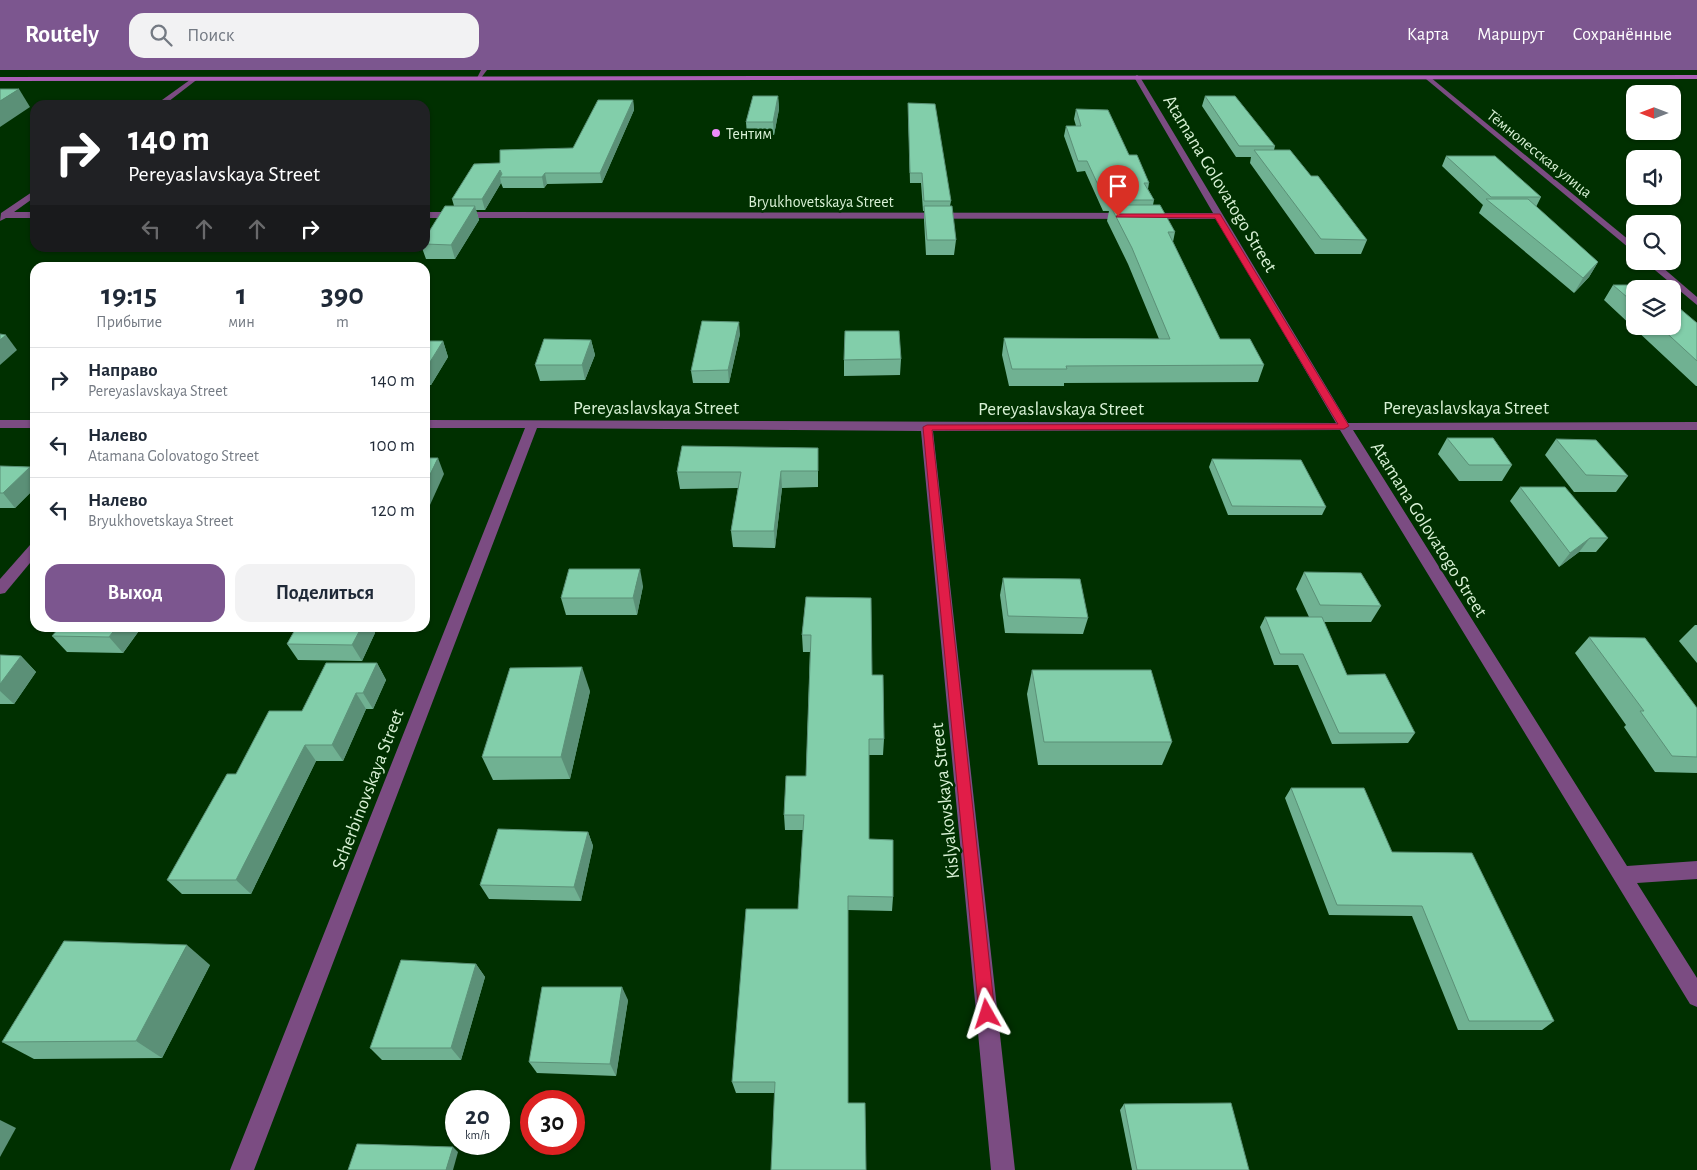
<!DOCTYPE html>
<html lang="ru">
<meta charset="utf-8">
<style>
:root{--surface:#fff;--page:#f2f2f3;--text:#1f2937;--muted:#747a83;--line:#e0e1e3;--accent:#7c568f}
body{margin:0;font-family:"Alegreya Sans",sans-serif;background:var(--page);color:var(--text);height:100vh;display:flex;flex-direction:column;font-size:19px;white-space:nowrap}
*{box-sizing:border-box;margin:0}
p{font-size:16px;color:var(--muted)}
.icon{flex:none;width:28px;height:28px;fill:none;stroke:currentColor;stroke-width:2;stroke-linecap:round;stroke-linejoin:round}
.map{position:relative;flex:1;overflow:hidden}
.side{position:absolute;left:30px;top:192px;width:400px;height:370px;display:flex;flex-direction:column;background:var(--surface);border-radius:15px;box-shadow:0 1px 4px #0004}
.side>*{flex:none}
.top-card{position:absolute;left:30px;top:30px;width:400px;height:152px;border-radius:15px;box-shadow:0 1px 4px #0004;background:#202124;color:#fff;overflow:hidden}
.needle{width:32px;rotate:270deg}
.tools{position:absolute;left:1626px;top:15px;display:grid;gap:10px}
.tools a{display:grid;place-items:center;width:55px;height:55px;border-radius:10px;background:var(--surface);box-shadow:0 1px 4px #0004;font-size:25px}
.speed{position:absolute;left:445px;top:1020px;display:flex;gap:10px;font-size:25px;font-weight:700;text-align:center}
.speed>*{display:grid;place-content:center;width:65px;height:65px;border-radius:50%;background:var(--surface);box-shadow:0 1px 4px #0004;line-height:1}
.speed small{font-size:12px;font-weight:400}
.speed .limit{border:8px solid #d22;background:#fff;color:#111}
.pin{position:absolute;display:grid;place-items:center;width:42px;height:42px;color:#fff;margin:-51px -21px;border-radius:50% 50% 50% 0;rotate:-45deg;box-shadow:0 0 5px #0007}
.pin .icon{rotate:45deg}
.me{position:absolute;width:55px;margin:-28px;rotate:354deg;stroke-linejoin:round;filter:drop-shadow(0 0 4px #0008)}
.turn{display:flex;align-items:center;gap:18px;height:105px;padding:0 15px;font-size:22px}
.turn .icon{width:65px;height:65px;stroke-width:2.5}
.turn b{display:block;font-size:35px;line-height:42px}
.lanes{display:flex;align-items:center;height:48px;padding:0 15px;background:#0003;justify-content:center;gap:25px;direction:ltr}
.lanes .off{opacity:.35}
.eta{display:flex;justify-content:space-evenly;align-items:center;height:85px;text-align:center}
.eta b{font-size:30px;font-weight:600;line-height:35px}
.cta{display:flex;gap:10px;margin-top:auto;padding:10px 15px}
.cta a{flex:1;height:58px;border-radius:15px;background:var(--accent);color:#fff;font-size:20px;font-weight:600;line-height:58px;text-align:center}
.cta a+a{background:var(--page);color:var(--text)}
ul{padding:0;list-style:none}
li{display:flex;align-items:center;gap:15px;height:65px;padding:0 15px;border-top:1px solid var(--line)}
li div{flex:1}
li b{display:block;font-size:19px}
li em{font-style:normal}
header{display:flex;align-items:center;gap:30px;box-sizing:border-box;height:70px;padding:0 25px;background:var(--accent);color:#fff}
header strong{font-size:24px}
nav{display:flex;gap:28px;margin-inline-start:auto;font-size:18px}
.search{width:350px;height:45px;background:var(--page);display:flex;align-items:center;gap:12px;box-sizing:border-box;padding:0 18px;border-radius:15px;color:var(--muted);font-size:19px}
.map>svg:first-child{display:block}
</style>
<header>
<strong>Routely</strong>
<div class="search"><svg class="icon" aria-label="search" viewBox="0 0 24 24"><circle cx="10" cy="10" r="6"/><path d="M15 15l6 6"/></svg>Поиск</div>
<nav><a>Карта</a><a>Маршрут</a><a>Сохранённые</a></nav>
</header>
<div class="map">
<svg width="1697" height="1100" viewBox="0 0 1697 1100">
<rect width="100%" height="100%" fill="#003000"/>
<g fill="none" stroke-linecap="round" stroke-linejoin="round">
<g fill="#7b4c82" fill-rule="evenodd">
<polygon points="481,0 487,0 481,8 477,8"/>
<polygon points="1137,5 1140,7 1348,353 1697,352 1697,360 1353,360 1627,796 1697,791 1697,809 1637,813 1697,908 1697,937 1690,934 1340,360 933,361 1015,1100 991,1100 921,361 537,358 254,1100 230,1100 525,358 425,358 425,350 1336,353 1217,149 425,148 425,142 1213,143 1134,7"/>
<polygon points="194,7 199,8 164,35 155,35"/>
<polygon points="1426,7 1430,7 1635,175 1635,183 1426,9"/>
<polygon points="35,120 35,127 14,142 35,142 35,148 6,148 0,151 1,143"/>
<polygon points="1644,191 1655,191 1697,227 1697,235"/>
<rect x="0" y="350" width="35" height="8"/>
<polygon points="35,473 35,487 5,523 0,524 0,509 30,475"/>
</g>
<polygon fill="#ab5fb6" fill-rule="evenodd" points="1697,5 1697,9 0,11 0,7"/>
</g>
<g fill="#70b192">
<polygon points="778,26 779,39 774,65 747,65 746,52"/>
<polygon points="1205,26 1275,76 1274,80 1311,106 1367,170 1361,184 1315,184 1250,93 1251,87 1236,87 1202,36"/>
<polygon points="633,30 634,40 602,113 547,114 544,118 503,118 501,113 485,140 476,140 479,150 455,189 426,189 422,178 425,178 425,168 454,136 452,129 500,93 573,78"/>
<polygon points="908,33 951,131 950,136 956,170 954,185 926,185 924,150 924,141 923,141 921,113 910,113"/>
<polygon points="1076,39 1129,85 1149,113 1148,119 1154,130 1153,135 1175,162 1173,172 1220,269 1264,295 1258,312 1064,313 1064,316 1009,316 1002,285 1004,268 1159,269 1128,194 1107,151 1109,141 1103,141 1085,101 1077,102 1064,66 1066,56 1076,56 1074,49"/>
<polygon points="1446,86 1541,127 1536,137 1598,192 1589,207 1574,223 1479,143 1483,135 1442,96"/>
<polygon points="1613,215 1635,219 1635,256 1672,256 1697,253 1697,316 1696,316 1604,230"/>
<polygon points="740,264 729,313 693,313 691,301"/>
<polygon points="591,270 595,285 585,310 540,311 535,295"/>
<polygon points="425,271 443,271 448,287 431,315 425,315"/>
<polygon points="901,289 900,305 844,306 844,290"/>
<polygon points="1447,368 1512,395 1502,411 1459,411 1438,384"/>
<polygon points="1556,369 1628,406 1616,422 1574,422 1545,385"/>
<polygon points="1212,389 1326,437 1322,445 1228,445 1209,397"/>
<polygon points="818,394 818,417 782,418 775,478 733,477 731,461 738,418 680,419 677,402"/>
<polygon points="0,396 30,397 35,403 35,418 15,438 0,438"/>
<polygon points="1520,417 1608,468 1596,482 1579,482 1559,497 1510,431"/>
<polygon points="1304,502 1381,536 1371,552 1324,552 1347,605 1415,663 1408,673 1332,674 1298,595 1274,595 1260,557 1265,547 1309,547 1296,519"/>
<polygon points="1003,508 1088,548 1083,564 1005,563 1000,525"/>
<polygon points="643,516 637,545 566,545 561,528"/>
<polygon points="806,527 872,605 884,669 883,685 869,685 869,769 893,827 892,841 848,840 848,1033 775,1023 736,1023 732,1012 798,839 803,760 785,760 784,745 806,706 810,582 803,582 802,565"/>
<polygon points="1695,555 1697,555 1697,593 1679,571"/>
<polygon points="141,558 123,583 67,582 52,566"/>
<polygon points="296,558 375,558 374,561 375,563 362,591 298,590 287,574"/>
<polygon points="1589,567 1697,638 1697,703 1655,702 1624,657 1626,655 1575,583"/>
<polygon points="0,585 21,586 36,602 14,634 0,634"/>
<polygon points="377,593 386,610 373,639 366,639 343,691 316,691 251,824 182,824 167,810 236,704 302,641"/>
<polygon points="1032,600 1172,672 1162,695 1038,695 1027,624"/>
<polygon points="590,621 570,709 493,710 482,687"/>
<polygon points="1291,718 1392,782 1554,951 1542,960 1458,960 1412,846 1329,845 1285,728"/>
<polygon points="588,762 593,776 581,831 489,829 480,815"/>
<polygon points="476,894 485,907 461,990 382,990 370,978"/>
<polygon points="210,895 162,988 34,989 2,972"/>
<polygon points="628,930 616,1006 537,1003 529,992"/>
<polygon points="1124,1034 1249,1100 1132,1100 1120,1040"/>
</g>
<g fill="#5b9077">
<polygon points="19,19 30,37 0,57 0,31"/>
<polygon points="778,26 779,39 774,65 773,52"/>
<polygon points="633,30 634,40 602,113 600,103"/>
<polygon points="500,100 502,107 500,107 501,113 485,140 482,129"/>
<polygon points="545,103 547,114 544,118 542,107"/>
<polygon points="475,136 479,150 455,189 451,175"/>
<polygon points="1598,192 1589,207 1574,223 1583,208"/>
<polygon points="739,252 740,264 729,313 728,300"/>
<polygon points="6,265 17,280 0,295 0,270"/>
<polygon points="591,270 595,285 585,310 582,295"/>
<polygon points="443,271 448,287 431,315 425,300"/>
<polygon points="438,388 444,404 425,446 425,415"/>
<polygon points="30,397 35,403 35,418 15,438 3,423"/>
<polygon points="781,401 782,418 775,478 774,461"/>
<polygon points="1590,468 1579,482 1559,497 1570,483"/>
<polygon points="640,499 643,516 637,545 633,528"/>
<polygon points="116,558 141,558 123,583 109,567"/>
<polygon points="361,558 375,558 374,561 375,563 362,591 352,575"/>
<polygon points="21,586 36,602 14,634 0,621 0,614"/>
<polygon points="377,593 386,610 373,639 363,623"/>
<polygon points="582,597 590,621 570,709 561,687"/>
<polygon points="356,623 366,639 343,691 332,675"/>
<polygon points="305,675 316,691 251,824 236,810"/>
<polygon points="588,762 593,776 581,831 574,817"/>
<polygon points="187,875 210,895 162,988 136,971"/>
<polygon points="476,894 485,907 461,990 451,978"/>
<polygon points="622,917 628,930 616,1006 610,994"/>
<polygon points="0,1050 16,1058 0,1087"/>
<polygon points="453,1077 458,1082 453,1100 446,1100"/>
</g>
<g fill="#82ceaa" stroke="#5b9077">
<polygon points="0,19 19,19 0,31"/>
<polygon points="753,26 778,26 773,52 746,52"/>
<polygon points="1205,26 1235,26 1275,76 1239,76"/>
<polygon points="598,30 633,30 600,103 545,103 542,107 500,107 502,104 500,100 482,129 452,129 474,94 500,93 500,80 573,78"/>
<polygon points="908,33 935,34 951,131 924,131 922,103 910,103"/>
<polygon points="1076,39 1108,40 1129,85 1137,85 1149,113 1144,113 1154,130 1105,130 1087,91 1078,91 1066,56 1081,56"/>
<polygon points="1254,80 1290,80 1311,106 1318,106 1367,170 1321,169"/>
<polygon points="1446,86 1495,86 1541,127 1491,127"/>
<polygon points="1486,129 1528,129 1598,192 1583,208"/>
<polygon points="1110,135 1160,135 1175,162 1168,162 1220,269 1250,269 1264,295 1066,296 1067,299 1012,299 1004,268 1170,269 1132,178"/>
<polygon points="445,136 475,136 451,175 425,174 425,168"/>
<polygon points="924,136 952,136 956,170 927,170"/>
<polygon points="1613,215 1653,215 1658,219 1635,219 1635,234"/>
<polygon points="1672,232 1697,253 1697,291 1659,256 1672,256"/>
<polygon points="702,251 739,252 728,300 691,301"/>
<polygon points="845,261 899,261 901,289 844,290"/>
<polygon points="0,264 6,265 0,270"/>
<polygon points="544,269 591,270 582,295 535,295"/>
<polygon points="425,271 443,271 425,300"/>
<polygon points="1447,368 1493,368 1512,395 1469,395"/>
<polygon points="1556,369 1596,370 1628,406 1586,405"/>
<polygon points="682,376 818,378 818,401 781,401 774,461 731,461 741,402 677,402"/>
<polygon points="425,388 438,388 425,415"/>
<polygon points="1212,389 1301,390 1326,437 1232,436"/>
<polygon points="0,396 30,397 3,423 0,423"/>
<polygon points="1520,417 1565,417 1608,468 1590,468 1570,483"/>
<polygon points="569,499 640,499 633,528 561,528"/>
<polygon points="1304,502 1361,503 1381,536 1320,535"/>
<polygon points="1003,508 1080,509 1088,548 1008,546"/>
<polygon points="806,527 871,528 872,605 883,605 884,669 869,669 869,769 893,770 893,827 848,826 848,1033 865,1033 866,1100 771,1100 775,1012 732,1012 746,839 798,839 804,745 784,745 786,706 806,706 811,565 802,565"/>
<polygon points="1265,547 1322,547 1347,605 1385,604 1415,663 1339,663 1303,584 1280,584"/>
<polygon points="59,558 116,558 109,567 52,566"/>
<polygon points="296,558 361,558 352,575 287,574"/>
<polygon points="1589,567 1645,568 1697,638 1697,687 1672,686 1640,641 1644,641"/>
<polygon points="0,585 21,586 0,614"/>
<polygon points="326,593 377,593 363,623 356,623 332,675 305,675 236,810 167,810 227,704 236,704 269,641 302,641"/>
<polygon points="582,597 561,687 482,687 510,598"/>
<polygon points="1032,600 1151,600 1172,672 1044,672"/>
<polygon points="1291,718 1364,718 1392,782 1472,783 1554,951 1469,951 1422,836 1337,835"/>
<polygon points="498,759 588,762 574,817 480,815"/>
<polygon points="64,871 187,875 136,971 2,972"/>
<polygon points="401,890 476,894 451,978 370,978"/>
<polygon points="542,917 622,917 610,994 529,992"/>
<polygon points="1231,1033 1249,1100 1137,1100 1124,1034"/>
<polygon points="357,1074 453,1077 446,1100 348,1100"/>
</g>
<polygon fill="#e11d48" stroke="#92132f" points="1118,144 1220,144 1349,356 1344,359 932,360 995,944 992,949 987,952 981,949 979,944 923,357 927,355 1338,354 1215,148 1116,147"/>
<circle fill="#ed8cfa" stroke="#003000" stroke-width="2" cx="716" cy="63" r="5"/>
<g text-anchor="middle" stroke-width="5" stroke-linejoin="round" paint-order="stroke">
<g font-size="16" fill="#d8f1d5" stroke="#003000" text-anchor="start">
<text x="726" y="69">Тентим</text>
</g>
<g font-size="16" fill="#d8f1d5" stroke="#003000">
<text transform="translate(1540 83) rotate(39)" y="6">Тёмнолесская улица</text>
<text x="821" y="137">Bryukhovetskaya Street</text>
</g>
<g font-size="19" fill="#d8f1d5" stroke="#003000">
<text transform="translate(1221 113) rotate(59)" y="7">Atamana Golovatogo Street</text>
<text x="656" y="344">Pereyaslavskaya Street</text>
<text x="1466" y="344">Pereyaslavskaya Street</text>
<text x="1061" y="345">Pereyaslavskaya Street</text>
<text transform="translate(1430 459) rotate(58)" y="7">Atamana Golovatogo Street</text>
<text transform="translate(367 719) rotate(-69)" y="7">Scherbinovskaya Street</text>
<text transform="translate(944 731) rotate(-96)" y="7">Kislyakovskaya Street</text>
</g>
</g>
</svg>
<div class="tools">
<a><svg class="needle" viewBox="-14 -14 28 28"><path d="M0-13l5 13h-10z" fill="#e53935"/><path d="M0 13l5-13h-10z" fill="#747a83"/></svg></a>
<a><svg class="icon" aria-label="sound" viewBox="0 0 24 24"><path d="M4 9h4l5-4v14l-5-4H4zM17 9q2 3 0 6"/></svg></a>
<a><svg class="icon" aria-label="search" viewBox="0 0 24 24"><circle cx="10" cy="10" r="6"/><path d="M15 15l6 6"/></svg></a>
<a><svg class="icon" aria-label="layers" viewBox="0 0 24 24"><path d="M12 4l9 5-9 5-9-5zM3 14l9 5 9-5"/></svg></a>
</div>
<div class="speed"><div>20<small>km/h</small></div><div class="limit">30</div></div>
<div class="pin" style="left:1118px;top:146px;background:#d93025"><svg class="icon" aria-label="arrive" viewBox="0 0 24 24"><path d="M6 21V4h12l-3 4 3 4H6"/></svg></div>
<svg class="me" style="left:987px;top:944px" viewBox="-20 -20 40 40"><path d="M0-17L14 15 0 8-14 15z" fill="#e11d48" stroke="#fff" stroke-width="4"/></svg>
<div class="top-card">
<div class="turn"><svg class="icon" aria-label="right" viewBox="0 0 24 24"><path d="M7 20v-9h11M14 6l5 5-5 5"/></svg><div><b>140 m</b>Pereyaslavskaya Street</div></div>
<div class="lanes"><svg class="icon off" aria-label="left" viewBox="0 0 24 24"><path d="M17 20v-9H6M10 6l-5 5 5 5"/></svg><svg class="icon off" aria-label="ahead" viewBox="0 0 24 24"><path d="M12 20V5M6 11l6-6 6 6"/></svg><svg class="icon off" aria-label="ahead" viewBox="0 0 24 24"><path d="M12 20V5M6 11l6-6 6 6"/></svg><svg class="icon" aria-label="right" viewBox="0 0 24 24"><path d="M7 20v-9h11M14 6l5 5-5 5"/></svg></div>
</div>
<section class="side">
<div class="eta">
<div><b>19:15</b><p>Прибытие</p></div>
<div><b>1</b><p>мин</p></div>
<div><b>390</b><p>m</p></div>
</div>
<ul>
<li><svg class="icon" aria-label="right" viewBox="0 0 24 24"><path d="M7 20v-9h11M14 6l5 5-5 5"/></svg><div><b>Направо</b><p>Pereyaslavskaya Street</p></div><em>140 m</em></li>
<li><svg class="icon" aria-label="left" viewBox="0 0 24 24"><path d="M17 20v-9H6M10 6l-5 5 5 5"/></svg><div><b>Налево</b><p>Atamana Golovatogo Street</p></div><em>100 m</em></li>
<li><svg class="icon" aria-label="left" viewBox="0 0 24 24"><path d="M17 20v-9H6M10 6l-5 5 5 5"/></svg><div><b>Налево</b><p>Bryukhovetskaya Street</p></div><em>120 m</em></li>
</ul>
<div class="cta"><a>Выход</a><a>Поделиться</a></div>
</section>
</div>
